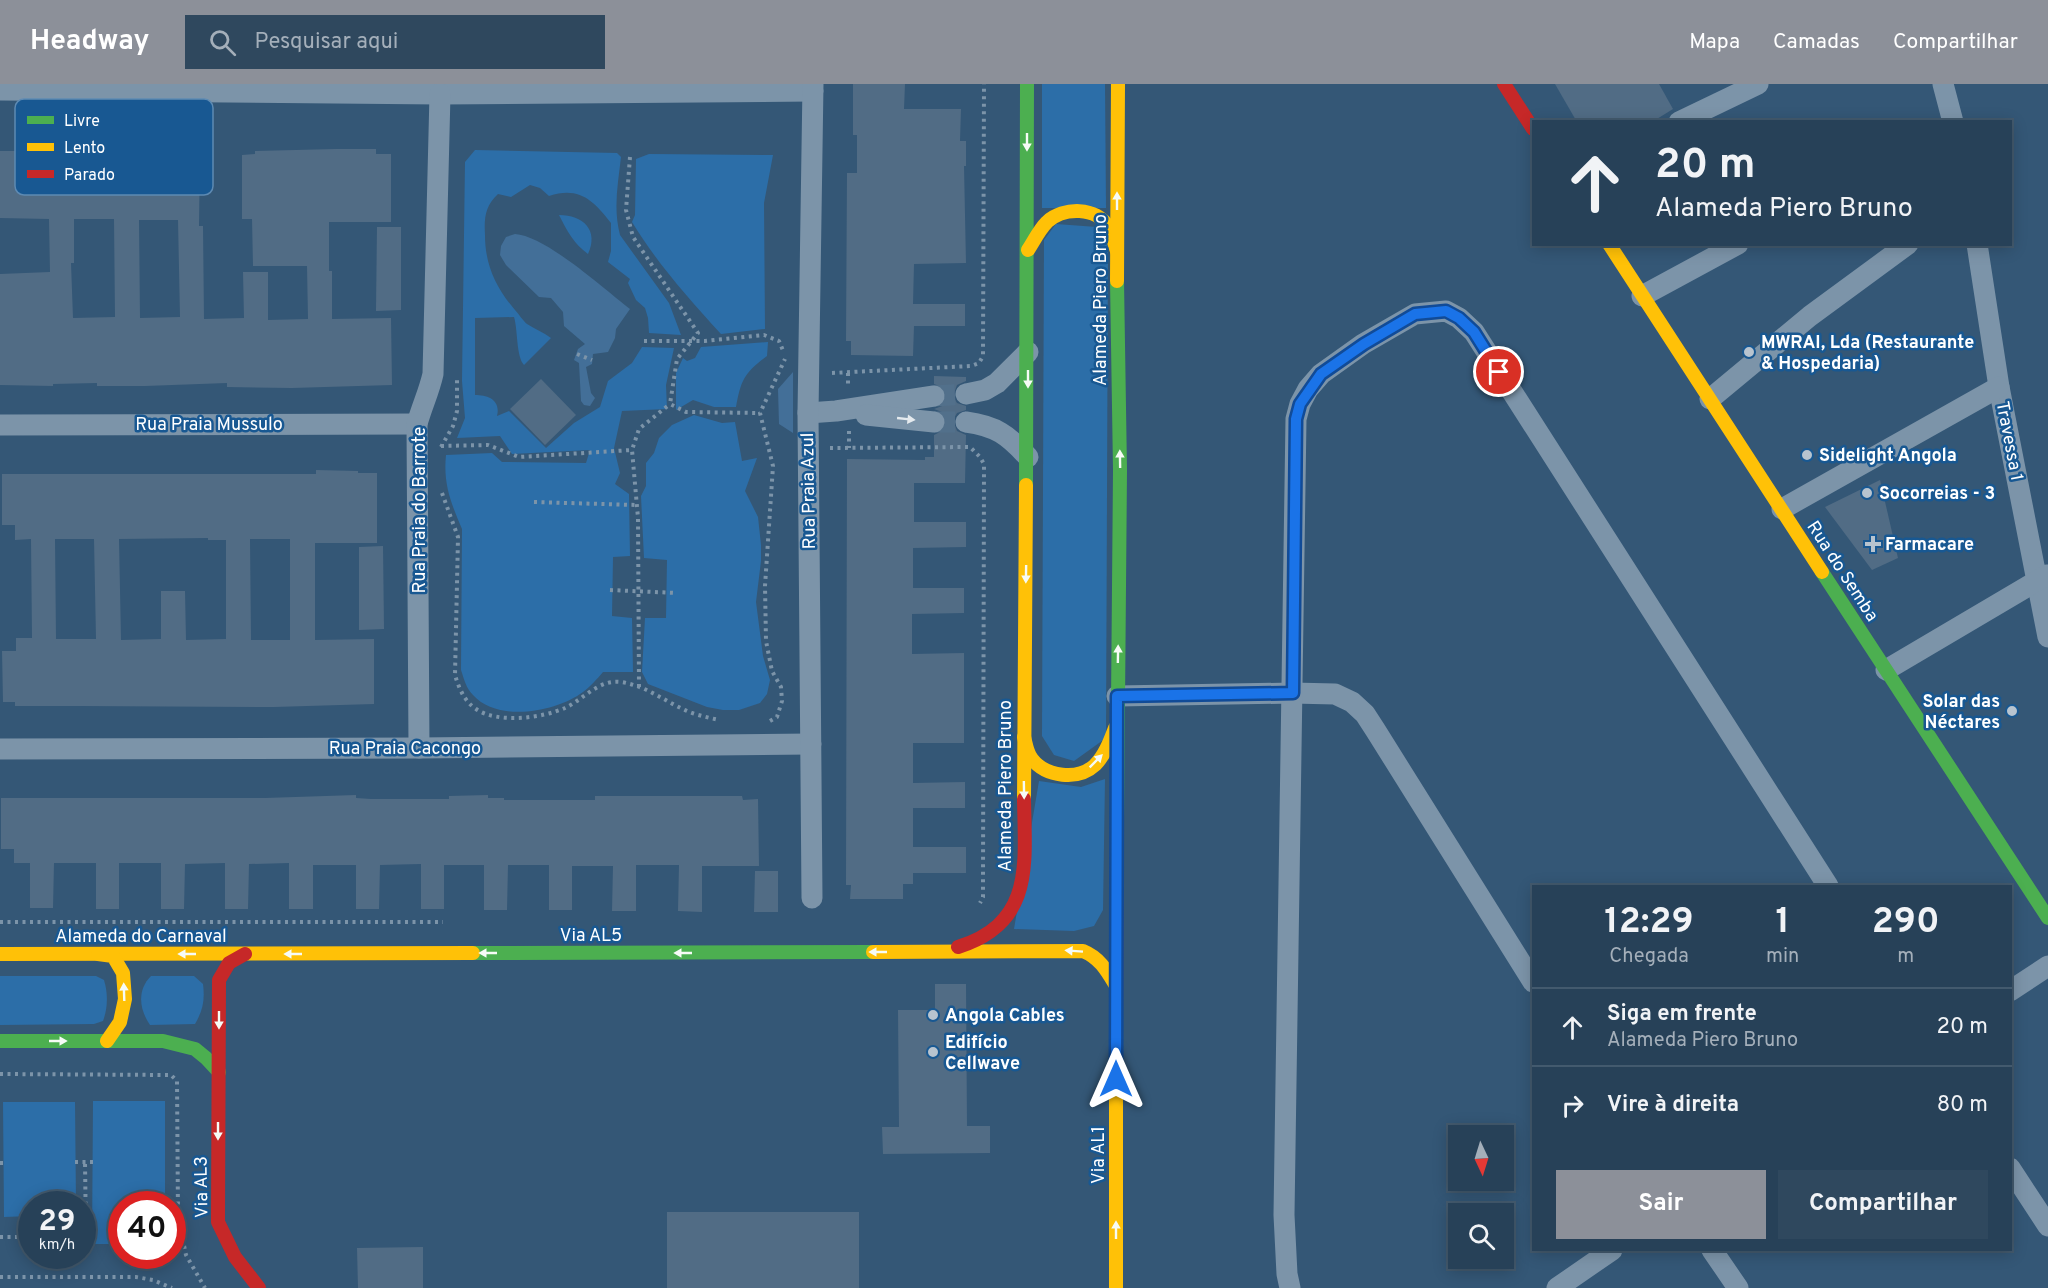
<!DOCTYPE html>
<html lang="pt">
<meta charset="utf-8">
<style>
:root{--surface:#274158;--page:#2f485e;--text:#f1f3f6;--muted:#a4afba;--line:#435a6e;--accent:#8c9099}
body{margin:0;font-family:Overpass,sans-serif;background:var(--page);color:var(--text);height:100vh;display:flex;flex-direction:column;font-size:22px;white-space:nowrap}
*{box-sizing:border-box;margin:0}
p{font-size:20px;color:var(--muted)}
.icon{flex:none;width:33px;height:33px;fill:none;stroke:currentColor;stroke-width:2;stroke-linecap:round;stroke-linejoin:round}
.map{position:relative;flex:1;overflow:hidden}
.drawer{position:absolute;left:1532px;top:801px;width:480px;height:366px;display:flex;flex-direction:column;background:var(--surface);border-radius:0px;box-shadow:0 3px 15px #0003,0 0 0 2px var(--line)}
.drawer>*{flex:none}
.banner{position:absolute;left:1532px;top:36px;width:480px;height:126px;border-radius:0px;box-shadow:0 3px 15px #0003,0 0 0 2px var(--line);background:#274158;color:var(--text);overflow:hidden}
.needle{width:39px;rotate:176deg}
.buttons{position:absolute;left:1448px;top:1041px;display:grid;gap:12px}
.buttons a{display:grid;place-items:center;width:66px;height:66px;border-radius:0px;background:var(--surface);box-shadow:0 3px 15px #0003,0 0 0 2px var(--line);font-size:30px}
.speed{position:absolute;left:18px;top:1107px;display:flex;gap:12px;font-size:30px;font-weight:700;text-align:center}
.speed>*{display:grid;place-content:center;width:78px;height:78px;border-radius:50%;background:var(--surface);box-shadow:0 3px 15px #0003,0 0 0 2px var(--line);line-height:1}
.speed small{font-size:15px;font-weight:400}
.speed .limit{border:9px solid #d22;background:#fff;color:#111}
.pin{position:absolute;display:grid;place-items:center;width:51px;height:51px;color:#fff;margin:-26px;border:3px solid #fff;border-radius:50%;box-shadow:0 2px 6px #0007}
.me{position:absolute;width:66px;margin:-33px;rotate:0deg;stroke-linejoin:round;filter:drop-shadow(0 0 4px #0008)}
.turn{display:flex;align-items:center;gap:21px;height:126px;padding:0 24px;font-size:27px}
.turn .icon{width:78px;height:78px;stroke-width:2.5}
.turn b{display:block;font-size:42px;line-height:51px}
.eta{display:flex;justify-content:space-evenly;align-items:center;height:102px;text-align:center}
.eta b{font-size:36px;font-weight:700;line-height:42px}
.action{display:flex;gap:12px;margin-top:auto;padding:12px 24px}
.action a{flex:1;height:69px;border-radius:0px;background:var(--accent);color:#fff;font-size:24px;font-weight:700;line-height:69px;text-align:center}
.action a+a{background:var(--page);color:var(--text)}
ul{padding:0;list-style:none}
li{display:flex;align-items:center;gap:18px;height:78px;padding:0 24px;border-top:2px solid var(--line)}
li div{flex:1}
li b{display:block;font-size:22px}
li em{font-style:normal}
header{display:flex;align-items:center;gap:36px;box-sizing:border-box;height:84px;padding:0 30px;background:var(--accent);color:#fff}
header strong{font-size:28px}
nav{display:flex;gap:33px;margin-inline-start:auto;font-size:21px}
.search{width:420px;height:54px;background:var(--page);display:flex;align-items:center;gap:15px;box-sizing:border-box;padding:0 21px;border-radius:0px;color:var(--muted);font-size:22px}
.map>svg:first-child{display:block}
</style>
<header>
<strong>Headway</strong>
<div class="search"><svg class="icon" aria-label="search" viewBox="0 0 24 24"><circle cx="10" cy="10" r="6"/><path d="M15 15l6 6"/></svg>Pesquisar aqui</div>
<nav><a>Mapa</a><a>Camadas</a><a>Compartilhar</a></nav>
</header>
<div class="map">
<svg width="2048" height="1204" viewBox="0 0 2048 1204">
<rect width="100%" height="100%" fill="#345776"/>
<g fill="#2c6ea8">
<polygon points="1042,0 1105,0 1106,124 1042,124"/>
<path d="M475,66L617,69L621,73C618,100 613,124 620,151L669,219L681,251L649,249L648,234L645,224L636,216L628,199L630,195L608,178L611,167V139C593,116 579,102 549,112L540,104L530,101L511,113L498,110C485,122 484,134 485,151C485,181 496,204 515,226C519,230 523,237 527,240C535,245 543,248 551,254L524,281C516,272 518,246 514,233L475,234V311C488,311 501,316 497,332L509,327L546,364L574,339L600,323L608,297L632,279L642,263L674,264L666,301L667,325L622,327L614,364L620,389L615,400L629,410L630,472L613,473L612,532L632,534L633,588H603C597,595 590,603 583,608C556,628 498,639 473,611C466,604 464,595 461,586L462,445C451,419 443,400 446,371L492,369L502,378L586,379L590,366L512,370L500,352L457,354L465,334L462,297L465,78Z"/>
<path d="M649,70L773,71L764,119L765,245L721,250C688,214 657,179 632,138L635,131L636,75Z"/>
<path d="M559,131C583,131 599,146 588,170C574,160 567,147 559,131Z"/>
<polygon points="1056,140 1097,143 1108,163 1106,654 1074,677 1054,671 1042,652 1044,156"/>
<path d="M768,258L767,272C744,289 741,296 736,323H714L693,316L676,326V289L683,274L687,277L695,274L701,263Z"/>
<polygon points="694,331 722,339 735,338 742,377 757,374 745,407 758,433 761,461 761,477 756,518 763,572 770,596 767,610 760,619 739,626 723,626 707,623 648,600 642,588 645,534 666,534 667,476 644,474 641,412 646,402 646,379 654,369 659,354 672,341"/>
<polygon points="1105,695 1103,826 1094,842 1074,847 1014,845 1039,697 1081,703"/>
<path d="M0,892H96L104,896C108,909 108,924 103,937L94,940L0,941Z"/>
<path d="M151,892H194L203,900C205,916 203,926 195,940L150,941C139,925 137,906 151,892Z"/>
<polygon points="93,1017 165,1017 165,1120 122,1120 121,1160 92,1160"/>
<polygon points="3,1018 75,1018 76,1120 32,1120 31,1132 4,1133"/>
</g>
<g fill="#436f98">
<path d="M515,150C546,152 604,205 630,225L616,245L615,254L608,268L593,270L592,280L586,283L591,309L595,314L590,322L584,321L581,317L579,279L574,276L578,265L585,260L564,242L563,228L551,214L539,213L506,181L500,171L501,162L506,153Z"/>
<polygon points="793,288 793,349 779,340 778,305"/>
</g>
<g fill="#516c85" fill-rule="evenodd">
<polygon points="853,0 905,0 904,25 961,25 960,57 966,57 966,82 964,82 966,179 914,180 913,220 965,220 965,242 914,242 913,272 851,271 851,257 846,257 847,89 857,89 857,51 853,51"/>
<polygon points="1555,0 1659,0 1673,25 1652,38 1577,38"/>
<path d="M31,65L200,68L199,142H203L204,235L244,234L243,188H268V236L308,235L307,182H253L252,135H242V71L255,70V67L336,65H376V70H391V138H329V187H332V235L391,234L392,301L292,304L227,303V299L145,302H97V299L53,300V302L0,301V190L50,188L49,135L0,134V67H31ZM74,135H114L115,233L73,234L71,179H74ZM139,136H178L180,233L140,234Z"/>
<polygon points="377,143 401,143 401,226 376,227"/>
<polygon points="934,292 966,293 966,297 957,301 953,312 957,319 966,322 966,326 957,329 953,336 957,347 966,351 965,399 914,399 914,438 966,438 966,463 913,464 913,504 964,504 964,529 912,530 912,570 964,569 964,659 913,659 913,699 965,698 965,724 913,724 913,763 966,763 966,789 913,789 913,800 903,800 903,815 850,815 851,801 846,801 847,375 925,376 925,373 934,373 934,351 944,346 947,339 942,328 934,325 942,322 947,311 944,304 934,300"/>
<polygon points="541,295 576,331 545,361 510,325"/>
<path d="M316,386L358,387V389H377V459H315V556L374,555V620L274,623L80,622H15V618H3L2,567H16V554H32L31,455L15,456V441H2V390H316ZM208,454V456H226V555L186,556L185,507H161V555L121,556L119,455ZM55,455H94L96,555H56ZM250,455H290V556H251Z"/>
<polygon points="1880,396 1898,474 1872,486 1825,423"/>
<polygon points="383,462 384,545 359,546 359,463"/>
<polygon points="356,711 356,714 371,715 449,715 449,712 488,711 488,714 504,714 504,716 595,716 595,712 742,712 743,716 758,715 759,782 702,782 702,828 678,827 679,781 636,781 636,827 612,827 613,782 572,782 572,826 549,826 549,781 508,781 507,826 484,826 484,781 444,781 444,825 421,825 421,780 380,781 379,825 356,825 356,781 313,781 313,825 289,825 289,779 249,780 248,825 225,825 225,779 185,780 184,825 161,825 161,779 119,779 119,825 96,825 96,779 54,779 53,824 30,824 30,779 14,779 14,765 1,765 1,714 265,714"/>
<polygon points="755,787 778,787 778,828 754,828"/>
<polygon points="935,900 966,900 967,1042 990,1042 990,1069 883,1070 882,1043 899,1043 898,926 935,926"/>
<rect x="667" y="1128" width="192" height="76"/>
<polygon points="423,1163 423,1204 358,1204 357,1164"/>
</g>
<g fill="none" stroke-linecap="round" stroke-linejoin="round">
<g stroke="#52708b" stroke-width="21" stroke-dasharray="21 10" stroke-linecap="butt">
<polyline points="934,312 966,310"/>
<polyline points="934,338 966,338"/>
</g>
<g stroke="#7c94a9" stroke-width="4" stroke-dasharray="3 4.5" stroke-linecap="butt">
<polyline points="630,73 626,126 633,153 698,249 677,275 670,320 686,328 760,329"/>
<polyline points="644,257 705,257 764,251 779,257 784,269"/>
<polyline points="577,270 592,276"/>
<polyline points="832,289 971,282 979,279 983,272 984,0"/>
<polyline points="848,289 848,304"/>
<polyline points="849,347 849,364"/>
<polyline points="441,362 488,361 519,373 632,366"/>
<polyline points="441,363 453,342 457,327 457,296"/>
<polyline points="830,364 970,363 980,373 984,380 983,800 983,813 980,819"/>
<path d="M442,409L458,453L455,591C459,604 464,617 476,625C498,640 542,634 565,624C584,615 599,595 621,598C648,602 668,620 692,629C701,632 710,634 719,636"/>
<polyline points="534,418 636,421"/>
<polyline points="610,506 677,509"/>
<polyline points="639,603 638,434 632,366 639,345 670,320"/>
<polyline points="770,637 777,633 782,617 781,603 772,587 766,557 765,502 773,382 760,329 785,275"/>
<polyline points="0,838 443,838"/>
<polyline points="0,990 171,991 177,997 178,1132 186,1171 205,1204"/>
<polyline points="75,1078 93,1078"/>
<polyline points="0,1079 3,1079"/>
<polyline points="0,1153 32,1153"/>
<polyline points="82,1154 86,1154 85,1078"/>
<polyline points="0,1193 136,1193 153,1196 172,1204"/>
</g>
<g stroke="#7c94a9" stroke-width="21">
<polyline points="1943,0 1953,38"/>
<polyline points="0,6 440,10 813,7"/>
<polyline points="1679,38 1758,0"/>
<polyline points="1977,160 1999,303 2048,553"/>
<polyline points="1642,212 1738,160"/>
<polyline points="966,310 985,306 997,299 1028,268"/>
<polyline points="1710,315 1810,232 1908,160"/>
<polyline points="808,329 836,327 934,312"/>
<polyline points="866,331 934,338"/>
<path d="M966,338C996,342 1008,351 1028,373"/>
<polyline points="0,341 417,340"/>
<polyline points="1782,425 1999,303"/>
<polyline points="1886,586 2047,491"/>
<polyline points="1117,612 1292,609 1335,610 1352,618 1365,630 1376,647 1533,898"/>
<path d="M419,664L417,340C422,322 429,308 433,290L440,10"/>
<polyline points="0,665 419,664 811,660"/>
<polyline points="812,814 808,329 813,0"/>
<polyline points="2010,907 2048,882"/>
<polyline points="2010,1084 2048,1142"/>
<polyline points="1712,1166 1738,1204"/>
<polyline points="1290,1204 1287,1190 1284,1131 1296,335 1300,320 1308,305 1321,290 1363,260 1415,230 1446,227 1459,234 1474,248 1828,802"/>
<polyline points="1557,1204 1612,1166"/>
</g>
<g stroke="#4caf50" stroke-width="14">
<polyline points="1026,401 1027,0"/>
<polyline points="1822,488 2048,834"/>
<polyline points="1117,736 1120,386 1117,197"/>
<polyline points="473,869 873,868"/>
<polyline points="0,957 163,957 195,965 206,974 219,988"/>
</g>
<g stroke="#ffc107" stroke-width="14">
<polyline points="1609,160 1822,488"/>
<path d="M1028,166C1034,157 1039,146 1047,138C1063,123 1097,122 1109,144C1113,151 1114,160 1117,167"/>
<polyline points="1117,197 1118,0"/>
<path d="M1024,653C1026,660 1027,669 1032,675C1046,693 1078,697 1095,681C1105,671 1110,657 1115,644"/>
<polyline points="1024,715 1026,401"/>
<path d="M873,868L1083,867C1100,874 1107,887 1116,902"/>
<polyline points="0,870 473,869"/>
<polyline points="98,870 113,872 123,889 125,915 120,938 107,957"/>
<polyline points="1116,1204 1116,936"/>
</g>
<g stroke="#c62828" stroke-width="14">
<polyline points="1504,0 1533,45"/>
<path d="M958,863C1034,839 1025,781 1024,715"/>
<polyline points="245,870 229,879 219,896 218,1138 235,1173 259,1204"/>
<polyline points="1116,936 1117,736"/>
</g>
</g>
<defs><path id="oneway-solid" d="M-6-.8H1V-3.2L6.5 0L1 3.2V.8H-6Z" transform="scale(1.5)"/></defs>
<g fill="#f6fbf6">
<use href="#oneway-solid" transform="translate(1027 58) rotate(90)"/>
<use href="#oneway-solid" transform="translate(1117 117) rotate(-90)"/>
<use href="#oneway-solid" transform="translate(1028 295) rotate(90)"/>
<use href="#oneway-solid" transform="translate(1120 375) rotate(-91)"/>
<use href="#oneway-solid" transform="translate(1026 490) rotate(91)"/>
<use href="#oneway-solid" transform="translate(1118 570) rotate(-89)"/>
<use href="#oneway-solid" transform="translate(1096 677) rotate(-45)"/>
<use href="#oneway-solid" transform="translate(1024 706) rotate(89)"/>
<use href="#oneway-solid" transform="translate(1074 867) rotate(-176)"/>
<use href="#oneway-solid" transform="translate(878 868) rotate(180)"/>
<use href="#oneway-solid" transform="translate(488 869) rotate(180)"/>
<use href="#oneway-solid" transform="translate(683 869) rotate(180)"/>
<use href="#oneway-solid" transform="translate(187 870) rotate(180)"/>
<use href="#oneway-solid" transform="translate(293 870) rotate(180)"/>
<use href="#oneway-solid" transform="translate(124 908) rotate(-92)"/>
<use href="#oneway-solid" transform="translate(219 936) rotate(90)"/>
<use href="#oneway-solid" transform="translate(58 957)"/>
<use href="#oneway-solid" transform="translate(218 1047) rotate(90)"/>
<use href="#oneway-solid" transform="translate(1116 1146) rotate(-90)"/>
</g>
<use fill="#e5eaee" href="#oneway-solid" transform="translate(906 335) rotate(6)"/>
<g fill="none" stroke-linecap="round" stroke-linejoin="round">
<defs>
<polyline id="route" points="1116,995 1117,612 1293,609 1296,335 1300,320 1321,290 1364,260 1415,230 1446,227 1459,234 1474,248 1499,288"/>
</defs>
<use href="#route" stroke="#114b97" stroke-width="15"/>
<use href="#route" stroke="#1a73e8" stroke-width="10"/>
</g>
<g fill="#b8c4cf" stroke="#185892" stroke-width="2">
<circle cx="1749" cy="268" r="6"/>
<circle cx="1807" cy="371" r="6"/>
<circle cx="1867" cy="409" r="6"/>
<path d="M1870 451h6v6h6v6h-6v6h-6v-6h-6v-6h6z"/>
<circle cx="2012" cy="627" r="6"/>
<circle cx="933" cy="931" r="6"/>
<circle cx="933" cy="968" r="6"/>
</g>
<g text-anchor="middle" stroke-width="5" stroke-linejoin="round" paint-order="stroke">
<g font-size="18" fill="#fff" stroke="#185892">
<text transform="translate(1100 216) rotate(-90)" y="6">Alameda Piero Bruno</text>
<text x="209" y="346">Rua Praia Mussulo</text>
<text transform="translate(2010 357) rotate(79)" y="6">Travessa 1</text>
<text transform="translate(808 407) rotate(-91)" y="6">Rua Praia Azul</text>
<text transform="translate(419 426) rotate(-90)" y="6">Rua Praia do Barrote</text>
<text transform="translate(1843 487) rotate(57)" y="6">Rua do Semba</text>
<text x="405" y="670">Rua Praia Cacongo</text>
<text transform="translate(1005 702) rotate(-90)" y="6">Alameda Piero Bruno</text>
<text x="591" y="857">Via AL5</text>
<text x="141" y="858">Alameda do Carnaval</text>
<text transform="translate(1098 1071) rotate(-90)" y="6">Via AL1</text>
<text transform="translate(201 1103) rotate(-91)" y="6">Via AL3</text>
</g>
<g font-size="18" font-weight="bold" fill="#fff" stroke="#185892" text-anchor="start">
<text x="1761" y="264">MWRAI, Lda (Restaurante<tspan x="1761" dy="21">&amp; Hospedaria)</tspan></text>
<text x="1819" y="377">Sidelight Angola</text>
<text x="1879" y="415">Socorreias - 3</text>
<text x="1885" y="466">Farmacare</text>
<text x="2000" y="623" text-anchor="end">Solar das<tspan x="2000" dy="21">Néctares</tspan></text>
<text x="945" y="937">Angola Cables</text>
<text x="945" y="964">Edifício<tspan x="945" dy="21">Cellwave</tspan></text>
</g>
</g>
<rect x="15" y="15" width="198" height="96" rx="9" fill="#185892" stroke="#5d8ab3" stroke-width="1.5"/>
<rect x="27" y="32" width="27" height="8" fill="#4caf50"/>
<rect x="27" y="59" width="27" height="8" fill="#ffc107"/>
<rect x="27" y="86" width="27" height="8" fill="#c62828"/>
<g font-size="16" fill="#fff">
<text x="64" y="42">Livre</text>
<text x="64" y="69">Lento</text>
<text x="64" y="96">Parado</text>
</g>
</svg>
<div class="buttons">
<a><svg class="needle" viewBox="-14 -14 28 28"><path d="M0-13l5 13h-10z" fill="#e53935"/><path d="M0 13l5-13h-10z" fill="#a4afba"/></svg></a>
<a><svg class="icon" aria-label="search" viewBox="0 0 24 24"><circle cx="10" cy="10" r="6"/><path d="M15 15l6 6"/></svg></a>
</div>
<div class="speed"><div>29<small>km/h</small></div><div class="limit">40</div></div>
<div class="pin" style="left:1499px;top:288px;background:#d93025"><svg class="icon" aria-label="arrive" viewBox="0 0 24 24"><path d="M6 21V4h12l-3 4 3 4H6"/></svg></div>
<svg class="me" style="left:1116px;top:995px" viewBox="-20 -20 40 40"><path d="M0-17L14 15 0 8-14 15z" fill="#1a73e8" stroke="#fff" stroke-width="4"/></svg>
<div class="banner">
<div class="turn"><svg class="icon" aria-label="ahead" viewBox="0 0 24 24"><path d="M12 20V5M6 11l6-6 6 6"/></svg><div><b>20 m</b>Alameda Piero Bruno</div></div>
</div>
<section class="drawer">
<div class="eta">
<div><b>12:29</b><p>Chegada</p></div>
<div><b>1</b><p>min</p></div>
<div><b>290</b><p>m</p></div>
</div>
<ul>
<li><svg class="icon" aria-label="ahead" viewBox="0 0 24 24"><path d="M12 20V5M6 11l6-6 6 6"/></svg><div><b>Siga em frente</b><p>Alameda Piero Bruno</p></div><em>20 m</em></li>
<li><svg class="icon" aria-label="right" viewBox="0 0 24 24"><path d="M7 20v-9h11M14 6l5 5-5 5"/></svg><div><b>Vire à direita</b></div><em>80 m</em></li>
</ul>
<div class="action"><a>Sair</a><a>Compartilhar</a></div>
</section>
</div>
